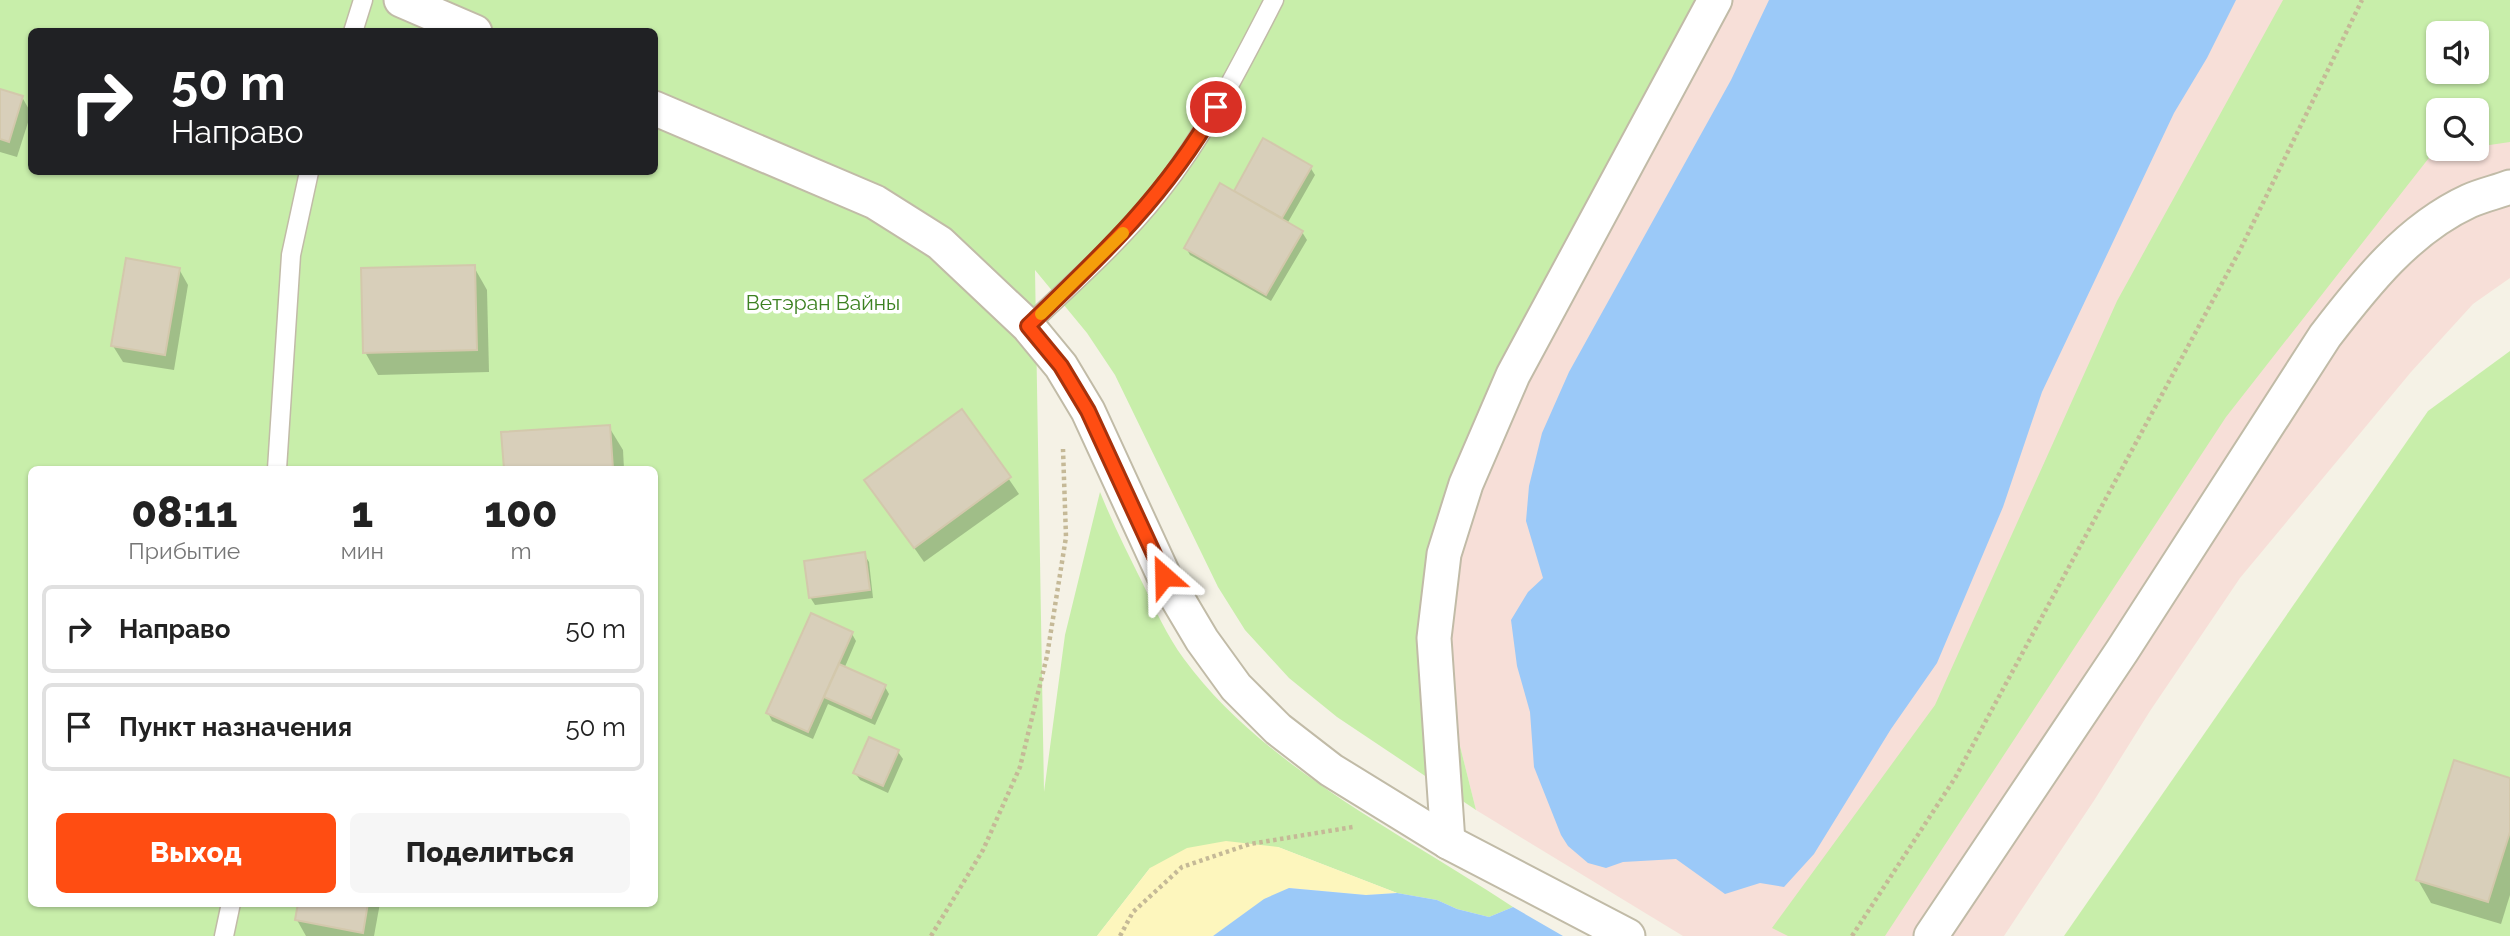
<!DOCTYPE html>
<html lang="ru">
<meta charset="utf-8">
<style>
:root{--surface:#fff;--page:#f6f6f6;--text:#222;--muted:#767676;--line:#e0e0e0;--accent:#ff4d12}
body{margin:0;font-family:Raleway,sans-serif;background:var(--page);color:var(--text);height:100vh;display:flex;flex-direction:column;font-size:26px;white-space:nowrap}
*{box-sizing:border-box;margin:0}
p{font-size:23px;color:var(--muted)}
.icon{flex:none;width:38px;height:38px;fill:none;stroke:currentColor;stroke-width:2;stroke-linecap:round;stroke-linejoin:round}
.map{position:relative;flex:1;overflow:hidden}
.drawer{position:absolute;left:28px;top:466px;width:630px;height:441px;display:flex;flex-direction:column;background:var(--surface);border-radius:10px;box-shadow:0 2px 5px #0004}
.drawer>*{flex:none}
.top-card{position:absolute;left:28px;top:28px;width:630px;height:147px;border-radius:10px;box-shadow:0 2px 5px #0004;background:#202124;color:#fff;overflow:hidden}
.buttons{position:absolute;left:2426px;top:21px;display:grid;gap:14px}
.buttons a{display:grid;place-items:center;width:63px;height:63px;border-radius:10px;background:var(--surface);box-shadow:0 2px 5px #0004;font-size:35px}
.pin{position:absolute;display:grid;place-items:center;width:60px;height:60px;color:#fff;margin:-30px;border:4px solid #fff;border-radius:50%;box-shadow:0 2px 7px #0007}
.me{position:absolute;width:77px;margin:-38px;rotate:335deg;stroke-linejoin:round;filter:drop-shadow(0 0 5px #0008)}
.turn{display:flex;align-items:center;gap:24px;height:147px;padding:0 28px;font-size:32px}
.turn .icon{width:91px;height:91px;stroke-width:2.5}
.turn b{display:block;font-size:49px;line-height:60px}
.eta{display:flex;justify-content:space-evenly;align-items:center;height:119px;text-align:center}
.eta b{font-size:42px;font-weight:800;line-height:49px}
.cta{display:flex;gap:14px;margin-top:auto;padding:14px 28px}
.cta a{flex:1;height:80px;border-radius:10px;background:var(--accent);color:#fff;font-size:28px;font-weight:800;line-height:80px;text-align:center}
.cta a+a{background:var(--page);color:var(--text)}
ul{padding:0;list-style:none}
li{display:flex;align-items:center;gap:21px;height:88px;margin:0 14px 10px;padding:0 14px;border:4px solid var(--line);border-radius:10px}
li div{flex:1}
li b{display:block;font-size:26px}
li em{font-style:normal}
.map>svg:first-child{display:block}
</style>
<div class="map">
<svg width="2510" height="936" viewBox="0 0 2510 936">
<rect width="100%" height="100%" fill="#f5f2e6"/>
<path fill="#f7dfd8" fill-rule="evenodd" d="M1700,0H2510V278L2473,304L2411,372L2240,578L2150,711L2095,799L2004,936H1683L1476,810L1456,730L1448,645L1458,492ZM2438,33H2476V72H2438ZM2438,110H2476V149H2438Z"/>
<g fill="#c8eeaa" fill-rule="evenodd">
<path d="M0,0H1700L1474,434L1448,645L1456,730L1476,810L1337,717L1289,678L1245,630L1218,587L1115,375L1087,333L1035,270L1044,792L1065,635L1100,492C1113,524 1128,554 1143,584C1155,609 1167,636 1184,659C1263,767 1403,834 1513,907L1489,917L1457,909L1437,900L1397,893L1278,847L1150,868L1097,936H0ZM32,32H654V172H32ZM32,469H654V903H32Z"/>
<path d="M2283,0H2510V142L2476,147V110H2438V149H2466L2432,154L2226,417L1885,936H1788L1772,928L1935,705L2117,301ZM2438,33H2476V72H2438Z"/>
<polygon points="2510,351 2510,936 2064,936 2428,411"/>
</g>
<polygon fill="#fdf6bd" points="1226,841 1278,847 1397,893 1366,895 1290,888 1241,916 1213,936 1097,936 1150,868 1187,848"/>
<g fill="#9bc9f8">
<polygon points="1769,0 2236,0 2207,58 2174,113 2042,392 2003,507 1937,663 1891,729 1814,854 1784,887 1760,883 1725,894 1676,859 1623,862 1606,868 1588,863 1568,846 1561,835 1534,767 1530,712 1517,666 1511,620 1528,592 1543,578 1526,521 1529,486 1542,433 1569,372 1731,80"/>
<polygon points="1289,888 1366,895 1397,893 1437,900 1457,909 1489,917 1513,907 1563,936 1213,936 1264,899"/>
</g>
<g fill="#0003">
<polygon points="0,91 22,97 31,113 17,157 0,152"/>
<polygon points="1264,141 1310,167 1315,175 1287,224 1302,232 1307,240 1271,301 1190,255 1186,248 1235,193"/>
<polygon points="474,267 487,290 489,372 378,375 365,352"/>
<polygon points="179,269 188,285 174,370 123,362 113,346"/>
<polygon points="962,411 1019,494 924,562 867,480"/>
<polygon points="609,427 623,450 624,469 506,469"/>
<polygon points="864,554 869,562 873,598 815,605 810,597"/>
<polygon points="852,634 856,641 844,669 885,687 889,694 875,725 828,704 813,739 772,721 768,713"/>
<polygon points="898,752 903,759 888,793 860,780 855,773"/>
<polygon points="2510,780 2510,895 2501,924 2431,903 2418,880"/>
<polygon points="300,903 380,903 374,936 306,936 297,920"/>
</g>
<g fill="#d8cfba" stroke="#d3c8ac" stroke-width="2">
<polygon points="0,89 23,96 9,142 0,139"/>
<polygon points="1263,138 1312,166 1282,218 1234,191"/>
<polygon points="1220,183 1303,231 1266,295 1184,248"/>
<polygon points="126,258 180,268 165,355 111,346"/>
<polygon points="475,265 477,350 363,353 361,268"/>
<polygon points="962,409 1011,477 914,548 864,480"/>
<polygon points="610,425 613,469 504,469 501,432"/>
<polygon points="865,552 870,590 809,598 804,561"/>
<polygon points="811,613 853,632 808,732 766,713"/>
<polygon points="839,664 886,685 871,718 824,697"/>
<polygon points="869,737 899,750 883,786 853,773"/>
<polygon points="2454,760 2510,778 2510,832 2488,902 2416,880"/>
<polygon points="298,903 368,903 363,933 295,920"/>
</g>
<g fill="none" stroke-linecap="round" stroke-linejoin="round">
<defs>
<g id="service">
<polyline points="353,32 363,0"/>
<path d="M1028,326C1073,283 1121,241 1159,193C1206,134 1240,66 1274,0"/>
<polyline points="277,469 291,255 309,172"/>
<polyline points="224,936 231,903"/>
</g>
<g id="minor">
<polyline points="401,0 475,32"/>
<polyline points="654,108 875,202 940,243 1028,326 1061,366 1088,411 1164,576 1202,640 1236,687 1278,729 1331,770 1448,842 1628,936"/>
<polyline points="1448,842 1434,638 1444,554 1466,484 1513,375 1715,0"/>
<path d="M1931,936L2122,651L2325,336C2365,284 2408,229 2469,201C2482,195 2497,192 2510,187"/>
</g>
</defs>
<use href="#service" stroke="#c1bba7" stroke-width="21"/>
<use href="#minor" stroke="#c1bba7" stroke-width="37"/>
<g stroke="#c5b997" stroke-width="4.5" stroke-dasharray="3.5 3.5" stroke-linecap="butt">
<polyline points="931,936 983,850 1020,767 1047,656 1066,537 1063,449"/>
<polyline points="1120,936 1133,912 1182,867 1250,844 1353,827"/>
<polyline points="1852,936 1955,778 2240,250 2362,0"/>
</g>
<use href="#service" stroke="#fff" stroke-width="18"/>
<use href="#minor" stroke="#fff" stroke-width="33"/>
</g>
<g fill="none" stroke-linecap="round" stroke-linejoin="round">
<defs>
<path id="route" d="M1164,576L1088,411L1061,366L1028,326C1100,257 1166,195 1216,107"/>
</defs>
<use href="#route" stroke="#a6320c" stroke-width="18"/>
<use href="#route" stroke="#ff4d12" stroke-width="12"/>
<polyline stroke="#f59e0b" stroke-width="12" points="1041,314 1123,233"/>
</g>
<g text-anchor="middle" stroke-width="7" stroke-linejoin="round" paint-order="stroke">
<g font-size="21" fill="#3c8121" stroke="#fff">
<text x="823" y="310">Ветэран Вайны</text>
</g>
</g>
</svg>
<div class="buttons">
<a><svg class="icon" aria-label="sound" viewBox="0 0 24 24"><path d="M4 9h4l5-4v14l-5-4H4zM17 9q2 3 0 6"/></svg></a>
<a><svg class="icon" aria-label="search" viewBox="0 0 24 24"><circle cx="10" cy="10" r="6"/><path d="M15 15l6 6"/></svg></a>
</div>
<div class="pin" style="left:1216px;top:107px;background:#d93025"><svg class="icon" aria-label="arrive" viewBox="0 0 24 24"><path d="M6 21V4h12l-3 4 3 4H6"/></svg></div>
<svg class="me" style="left:1164px;top:576px" viewBox="-20 -20 40 40"><path d="M0-17L14 15 0 8-14 15z" fill="#ff4d12" stroke="#fff" stroke-width="4"/></svg>
<div class="top-card">
<div class="turn"><svg class="icon" aria-label="right" viewBox="0 0 24 24"><path d="M7 20v-9h11M14 6l5 5-5 5"/></svg><div><b>50 m</b>Направо</div></div>
</div>
<section class="drawer">
<div class="eta">
<div><b>08:11</b><p>Прибытие</p></div>
<div><b>1</b><p>мин</p></div>
<div><b>100</b><p>m</p></div>
</div>
<ul>
<li><svg class="icon" aria-label="right" viewBox="0 0 24 24"><path d="M7 20v-9h11M14 6l5 5-5 5"/></svg><div><b>Направо</b></div><em>50 m</em></li>
<li><svg class="icon" aria-label="arrive" viewBox="0 0 24 24"><path d="M6 21V4h12l-3 4 3 4H6"/></svg><div><b>Пункт назначения</b></div><em>50 m</em></li>
</ul>
<div class="cta"><a>Выход</a><a>Поделиться</a></div>
</section>
</div>
